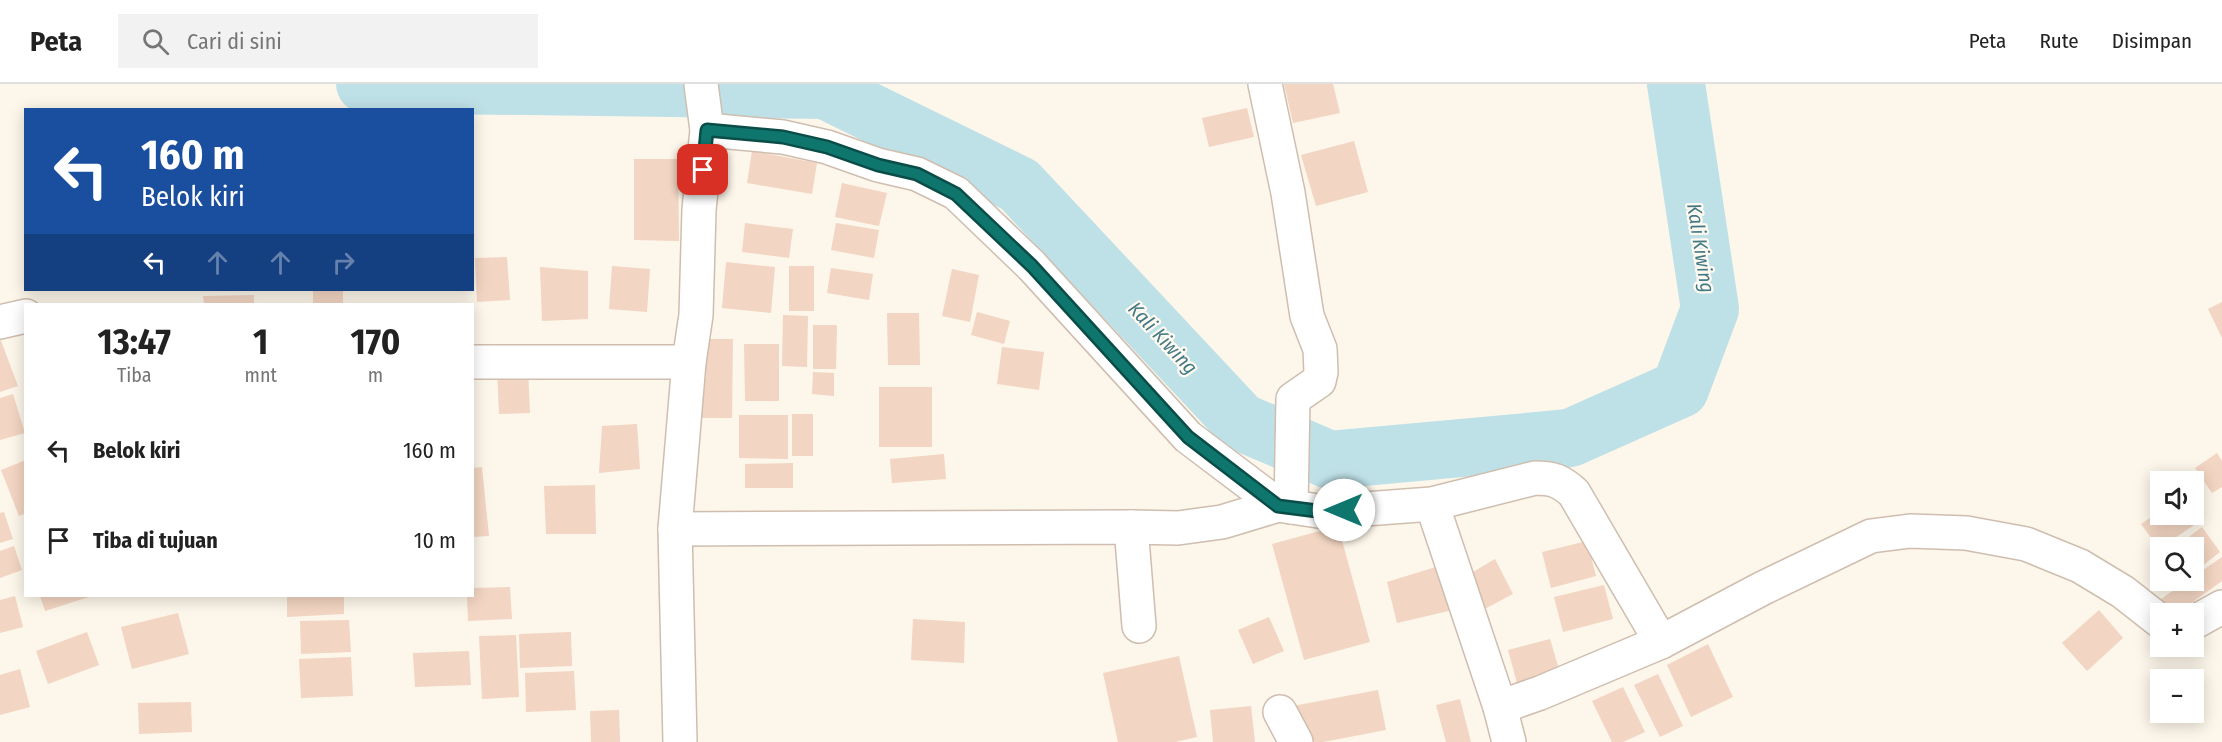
<!DOCTYPE html>
<html lang="id">
<meta charset="utf-8">
<style>
:root{--surface:#fff;--page:#f2f2f2;--text:#222;--muted:#767676;--line:#e0e0e0}
body{margin:0;font-family:"Fira Sans Condensed",sans-serif;background:var(--page);color:var(--text);height:100vh;display:flex;flex-direction:column;font-size:22px;white-space:nowrap}
*{box-sizing:border-box;margin:0}
p{font-size:20px;color:var(--muted)}
.icon{flex:none;width:33px;height:33px;fill:none;stroke:currentColor;stroke-width:2;stroke-linecap:round;stroke-linejoin:round}
.map{position:relative;flex:1;overflow:hidden}
.details{position:absolute;left:24px;top:219px;width:450px;height:294px;display:flex;flex-direction:column;background:var(--surface);border-radius:0px;box-shadow:0 3px 15px #0003}
.details>*{flex:none}
.guide{position:absolute;left:24px;top:24px;width:450px;height:183px;border-radius:0px;box-shadow:0 3px 15px #0003;background:#1a4fa0;color:#fff;overflow:hidden}
.buttons{position:absolute;left:2150px;top:387px;display:grid;gap:12px}
.buttons a{display:grid;place-items:center;width:54px;height:54px;border-radius:0px;background:var(--surface);box-shadow:0 3px 15px #0003;font-size:30px}
.pin{position:absolute;display:grid;place-items:center;width:51px;height:51px;color:#fff;margin:-26px;border-radius:12px;box-shadow:0 3px 9px #0006}
.me{position:absolute;width:66px;margin:-33px;rotate:270deg;stroke-linejoin:round;filter:drop-shadow(0 0 4px #0008)}
.turn{display:flex;align-items:center;gap:21px;height:126px;padding:0 18px;font-size:27px}
.turn .icon{width:78px;height:78px;stroke-width:2.5}
.turn b{display:block;font-size:42px;line-height:51px}
.lanes{display:flex;align-items:center;height:57px;padding:0 18px;background:#0003;justify-content:center;gap:30px;direction:ltr}
.lanes .off{opacity:.35}
.eta{display:flex;justify-content:space-evenly;align-items:center;height:102px;text-align:center}
.eta b{font-size:36px;font-weight:700;line-height:42px}
ul{padding:0;list-style:none}
li{display:flex;align-items:center;gap:18px;height:90px;padding:0 18px}
li div{flex:1}
li b{display:block;font-size:22px}
li em{font-style:normal}
header{display:flex;align-items:center;gap:36px;box-sizing:border-box;height:84px;padding:0 30px;background:var(--surface);border-bottom:2px solid var(--line)}
header strong{font-size:28px}
nav{display:flex;gap:33px;margin-inline-start:auto;font-size:21px}
.search{width:420px;height:54px;background:var(--page);display:flex;align-items:center;gap:15px;box-sizing:border-box;padding:0 21px;border-radius:0px;color:var(--muted);font-size:22px}
.map>svg:first-child{display:block}
</style>
<header>
<strong>Peta</strong>
<div class="search"><svg class="icon" aria-label="search" viewBox="0 0 24 24"><circle cx="10" cy="10" r="6"/><path d="M15 15l6 6"/></svg>Cari di sini</div>
<nav><a>Peta</a><a>Rute</a><a>Disimpan</a></nav>
</header>
<div class="map">
<svg width="2222" height="658" viewBox="0 0 2222 658">
<rect width="100%" height="100%" fill="#fdf6ea"/>
<g fill="none" stroke-linecap="round" stroke-linejoin="round">
<polyline stroke="#bee1e7" stroke-width="58" points="365,0 825,6 1019,101 1241,338 1330,376 1570,354 1680,305 1710,225 1676,0"/>
</g>
<g fill="#f2d5c2">
<polygon points="1284,0 1333,0 1340,29 1293,39"/>
<polygon points="1247,24 1254,53 1209,63 1202,34"/>
<polygon points="1354,57 1368,108 1316,122 1301,71"/>
<polygon points="752,67 817,79 812,110 747,99"/>
<polygon points="634,75 678,75 679,157 634,156"/>
<polygon points="842,99 887,109 879,142 835,133"/>
<polygon points="745,139 793,145 789,174 742,168"/>
<polygon points="836,139 879,146 874,174 831,166"/>
<polygon points="507,173 510,216 477,218 475,174"/>
<polygon points="726,178 775,183 771,229 722,224"/>
<polygon points="612,182 650,185 647,228 609,225"/>
<rect x="789" y="182" width="25" height="45"/>
<polygon points="540,183 588,187 588,235 542,237"/>
<polygon points="831,184 873,190 869,216 827,209"/>
<polygon points="952,185 979,191 970,238 942,232"/>
<rect x="313" y="206" width="30" height="14"/>
<polygon points="254,211 254,220 204,220 203,212"/>
<polygon points="2222,218 2222,254 2208,225"/>
<polygon points="977,228 1010,237 1004,260 971,251"/>
<polygon points="887,229 919,229 920,281 888,281"/>
<polygon points="783,231 808,232 807,283 782,282"/>
<polygon points="813,241 837,241 836,285 813,285"/>
<polygon points="0,254 18,302 0,308"/>
<polygon points="695,255 733,255 732,334 694,334"/>
<polygon points="744,260 779,260 779,317 745,317"/>
<polygon points="1002,263 1044,268 1039,306 997,300"/>
<polygon points="497,285 528,285 530,329 499,330"/>
<polygon points="813,288 834,289 834,312 812,310"/>
<rect x="879" y="303" width="53" height="60"/>
<polygon points="13,310 25,349 0,356 0,314"/>
<rect x="792" y="330" width="21" height="42"/>
<polygon points="739,331 788,331 788,375 739,374"/>
<polygon points="637,340 640,385 599,389 602,342"/>
<polygon points="2217,369 2222,377 2222,403 2212,409 2195,384"/>
<polygon points="944,370 946,395 892,399 890,375"/>
<polygon points="26,376 26,429 19,432 1,386"/>
<polygon points="793,379 793,404 745,404 745,380"/>
<polygon points="482,383 489,452 472,453 472,384"/>
<polygon points="595,401 596,450 546,450 544,402"/>
<polygon points="2193,421 2203,435 2160,464 2160,466 2141,440 2160,427 2160,430 2193,430"/>
<polygon points="4,428 13,455 0,459 0,429"/>
<polygon points="1338,442 1370,558 1304,576 1272,460"/>
<polygon points="2202,443 2220,468 2193,489 2193,464 2174,464"/>
<polygon points="1587,457 1596,492 1551,504 1542,468"/>
<polygon points="14,462 22,486 0,494 0,467"/>
<polygon points="2222,473 2222,497 2176,530 2165,530 2157,518 2188,496 2193,496 2193,493"/>
<polygon points="1495,475 1513,510 1479,528 1461,495"/>
<polygon points="1442,481 1453,526 1397,539 1387,498"/>
<polygon points="1604,501 1613,535 1563,548 1554,513"/>
<polygon points="510,503 512,535 468,537 467,512 472,512 472,504"/>
<polygon points="15,512 23,543 0,549 0,516"/>
<polygon points="40,512 92,512 45,527"/>
<polygon points="287,512 344,512 344,530 287,533"/>
<polygon points="2099,526 2123,554 2087,587 2062,559"/>
<polygon points="178,529 189,570 132,585 121,543"/>
<polygon points="1269,533 1284,567 1253,580 1238,546"/>
<polygon points="913,535 965,538 964,579 911,576"/>
<polygon points="349,536 351,568 301,570 300,537"/>
<polygon points="87,548 99,581 48,600 36,567"/>
<polygon points="571,548 572,582 520,584 519,550"/>
<polygon points="516,551 519,613 482,615 479,552"/>
<polygon points="1550,555 1561,592 1518,603 1508,566"/>
<polygon points="1708,560 1733,613 1691,633 1667,581"/>
<polygon points="469,567 471,601 415,603 413,569"/>
<polygon points="1179,572 1197,653 1175,658 1118,658 1103,589"/>
<polygon points="351,573 353,612 301,614 299,575"/>
<polygon points="20,585 30,623 0,631 0,591"/>
<polygon points="574,587 576,626 526,628 525,589"/>
<polygon points="1658,590 1683,642 1660,653 1634,601"/>
<polygon points="1623,603 1645,648 1623,658 1612,658 1592,617"/>
<polygon points="1378,606 1386,646 1323,658 1301,658 1293,622"/>
<polygon points="1460,615 1471,658 1446,658 1436,621"/>
<polygon points="191,618 192,648 139,650 138,619"/>
<polygon points="1251,622 1255,658 1213,658 1210,626"/>
<polygon points="619,626 620,658 591,658 590,627"/>
</g>
<g fill="none" stroke-linecap="round" stroke-linejoin="round">
<defs>
<g id="minor">
<polyline points="1265,0 1288,109 1307,232 1320,265 1321,288 1319,297 1293,315 1291,423"/>
<path d="M707,46L783,53L827,63L878,81L917,90L956,109L1032,182L1188,353L1278,421L1325,428L1432,420L1535,394C1553,394 1561,397 1574,409L1661,558"/>
<polyline points="0,238 26,232"/>
<polyline points="472,278 689,278"/>
<polyline points="1432,420 1500,623"/>
<polyline points="1131,443 1178,444 1222,438 1278,421"/>
<polyline points="675,445 1131,443 1139,542"/>
<polyline points="2193,539 2222,523"/>
<polyline points="1280,628 1296,658"/>
<polyline points="1509,658 1500,623 1540,609 1661,558 1763,504 1871,452 1910,447 1966,449 2026,460 2080,482 2123,508 2160,537"/>
</g>
<polyline id="tertiary" points="680,658 675,445 689,278 696,231 699,126 707,46 701,0"/>
</defs>
<use href="#minor" stroke="#cfbeaf" stroke-width="36"/>
<use href="#tertiary" stroke="#cfbeaf" stroke-width="36"/>
<use href="#minor" stroke="#fff" stroke-width="33"/>
<use href="#tertiary" stroke="#fff" stroke-width="33"/>
</g>
<g fill="none" stroke-linecap="round" stroke-linejoin="round">
<defs>
<polyline id="route" points="703,86 707,46 783,53 827,63 878,81 917,90 956,110 1032,182 1188,353 1278,422 1325,428 1344,426"/>
</defs>
<use href="#route" stroke="#0a4d48" stroke-width="15"/>
<use href="#route" stroke="#0f766e" stroke-width="10"/>
</g>
<g text-anchor="middle" stroke-width="4.5" stroke-linejoin="round" paint-order="stroke">
<g font-size="20" font-style="italic" fill="#437984" stroke="#fffaf1">
<text transform="translate(1701 164) rotate(81)" y="7">Kali Kiwing</text>
<text transform="translate(1163 254) rotate(47)" y="7">Kali Kiwing</text>
</g>
</g>
</svg>
<div class="buttons">
<a><svg class="icon" aria-label="sound" viewBox="0 0 24 24"><path d="M4 9h4l5-4v14l-5-4H4zM17 9q2 3 0 6"/></svg></a>
<a><svg class="icon" aria-label="search" viewBox="0 0 24 24"><circle cx="10" cy="10" r="6"/><path d="M15 15l6 6"/></svg></a>
<a>+</a>
<a>−</a>
</div>
<div class="pin" style="left:703px;top:86px;background:#d93025"><svg class="icon" aria-label="arrive" viewBox="0 0 24 24"><path d="M6 21V4h12l-3 4 3 4H6"/></svg></div>
<svg class="me" style="left:1344px;top:426px" viewBox="-20 -20 40 40"><circle r="19" fill="#fff"/><path d="M0-13L10 11 0 6-10 11z" fill="#0f766e"/></svg>
<div class="guide">
<div class="turn"><svg class="icon" aria-label="left" viewBox="0 0 24 24"><path d="M17 20v-9H6M10 6l-5 5 5 5"/></svg><div><b>160 m</b>Belok kiri</div></div>
<div class="lanes"><svg class="icon" aria-label="left" viewBox="0 0 24 24"><path d="M17 20v-9H6M10 6l-5 5 5 5"/></svg><svg class="icon off" aria-label="ahead" viewBox="0 0 24 24"><path d="M12 20V5M6 11l6-6 6 6"/></svg><svg class="icon off" aria-label="ahead" viewBox="0 0 24 24"><path d="M12 20V5M6 11l6-6 6 6"/></svg><svg class="icon off" aria-label="right" viewBox="0 0 24 24"><path d="M7 20v-9h11M14 6l5 5-5 5"/></svg></div>
</div>
<section class="details">
<div class="eta">
<div><b>13:47</b><p>Tiba</p></div>
<div><b>1</b><p>mnt</p></div>
<div><b>170</b><p>m</p></div>
</div>
<ul>
<li><svg class="icon" aria-label="left" viewBox="0 0 24 24"><path d="M17 20v-9H6M10 6l-5 5 5 5"/></svg><div><b>Belok kiri</b></div><em>160 m</em></li>
<li><svg class="icon" aria-label="arrive" viewBox="0 0 24 24"><path d="M6 21V4h12l-3 4 3 4H6"/></svg><div><b>Tiba di tujuan</b></div><em>10 m</em></li>
</ul>
</section>
</div>
